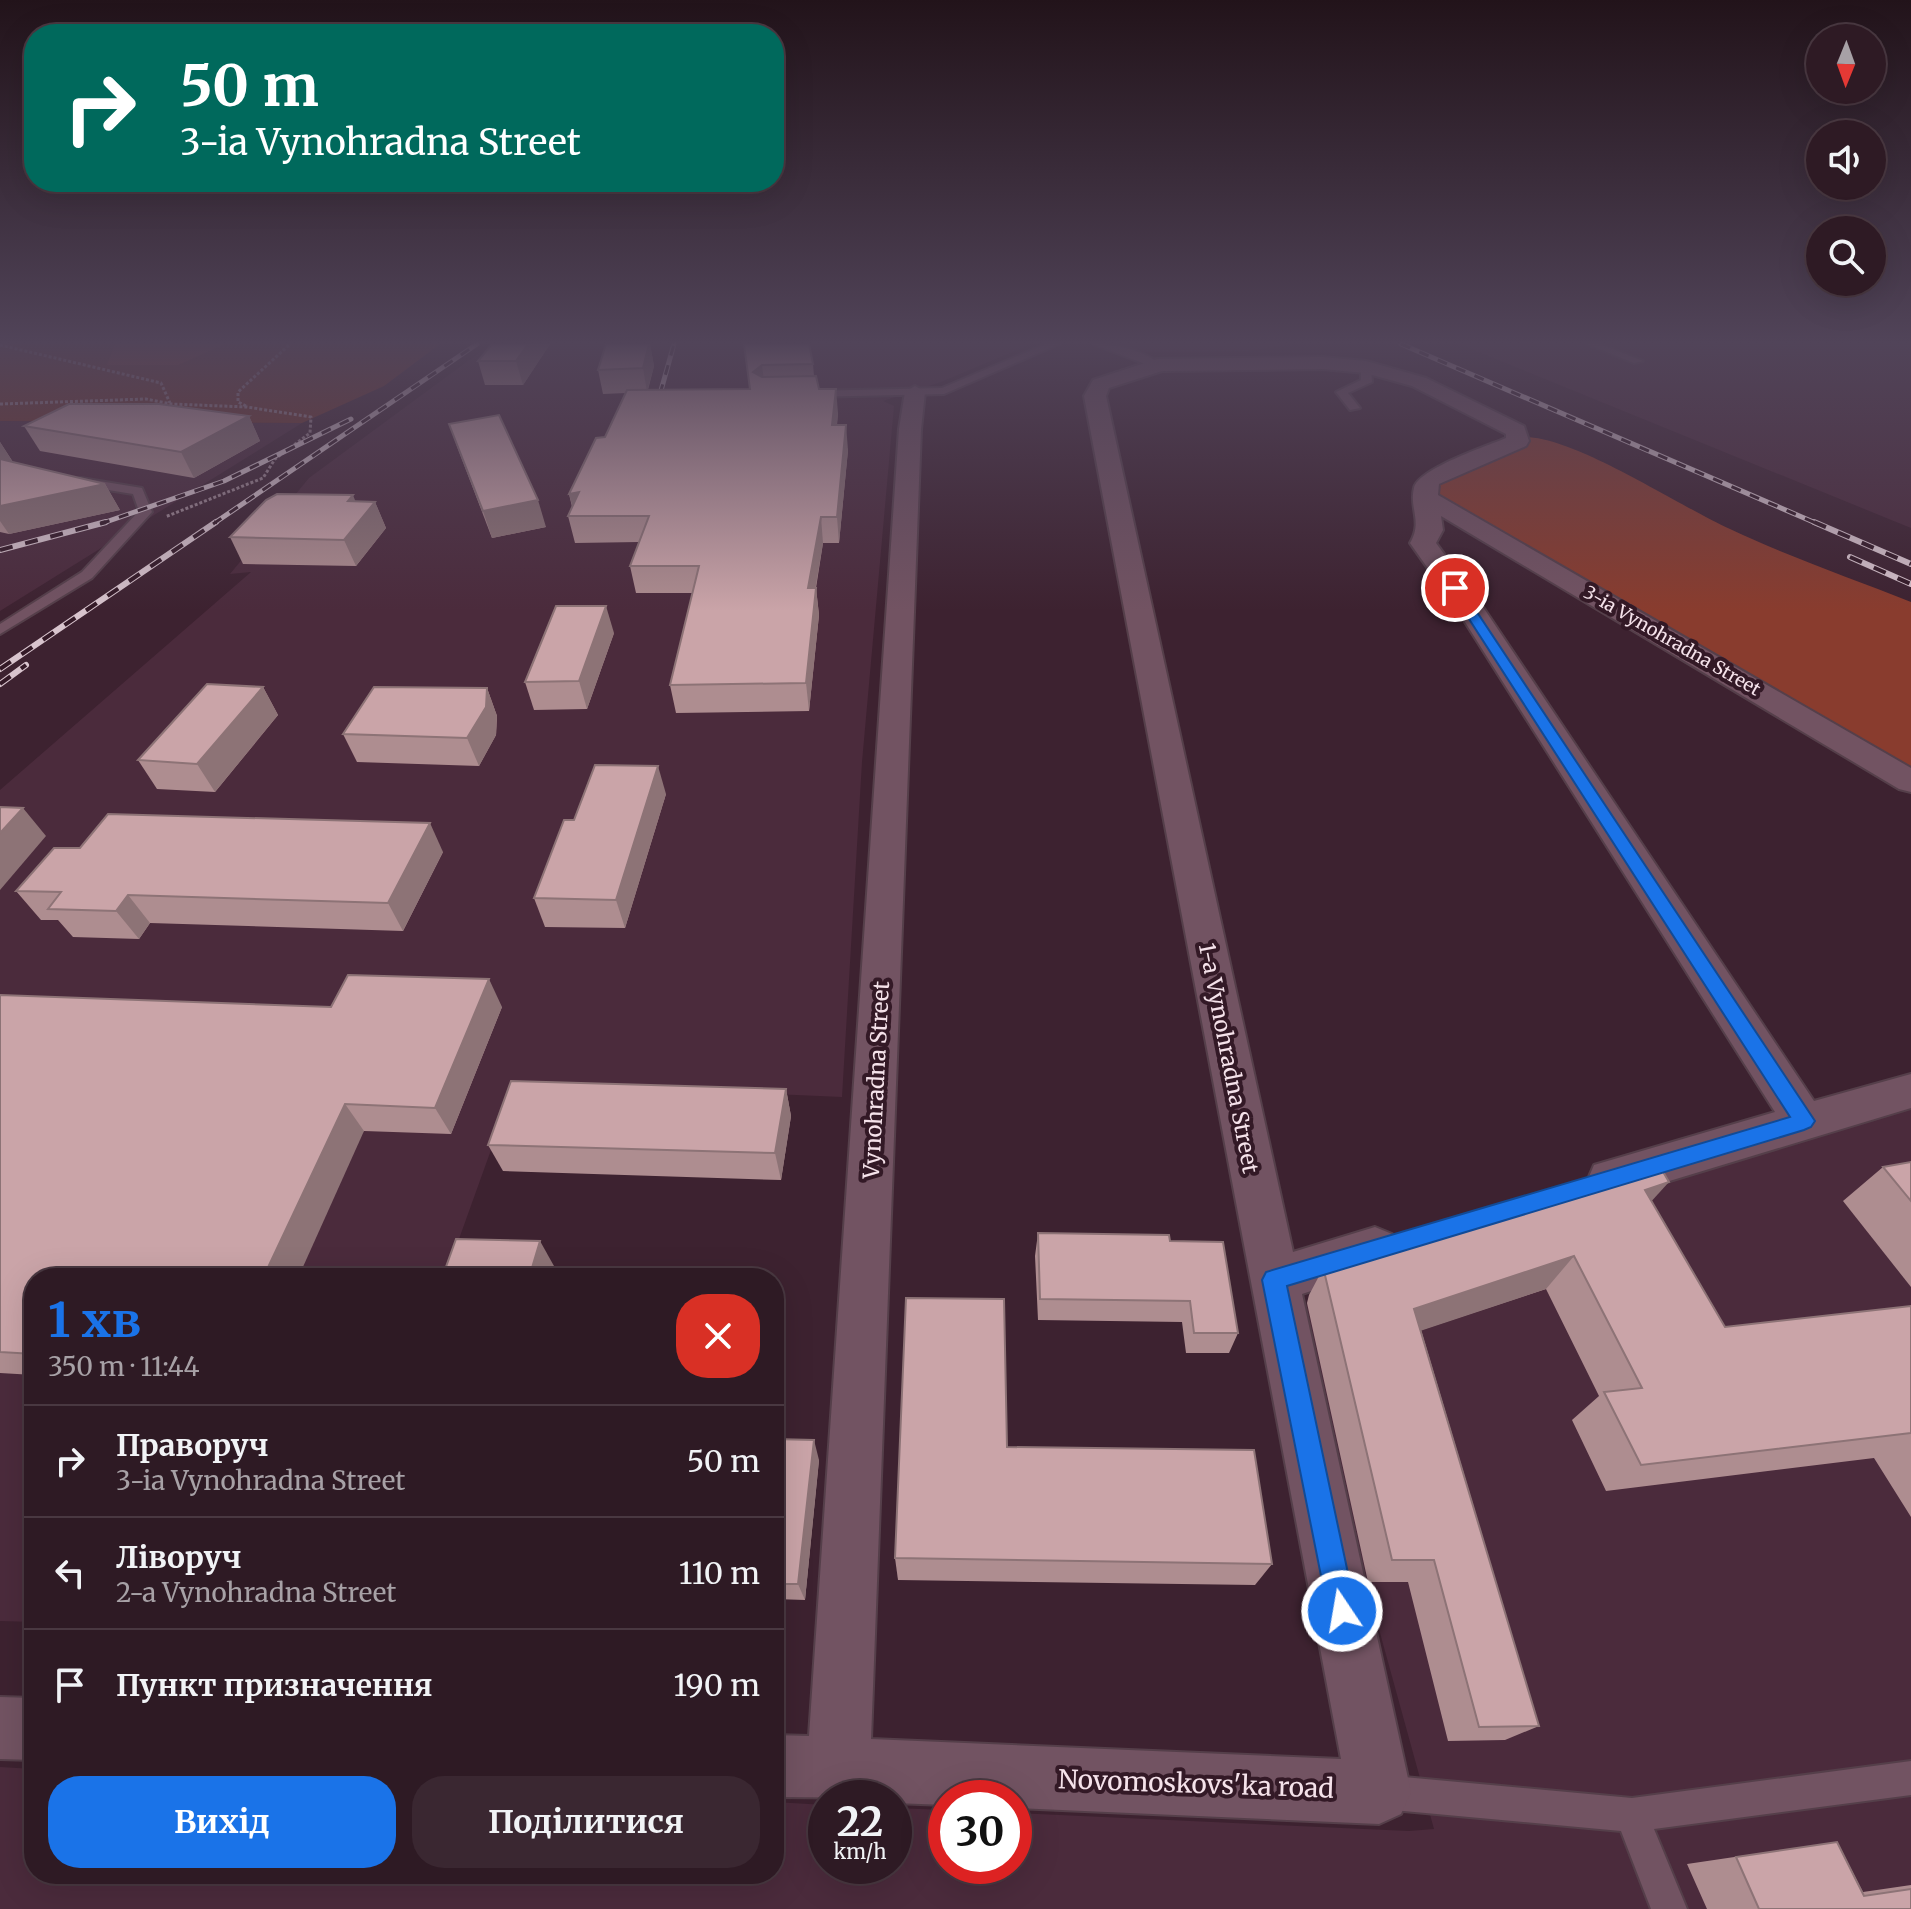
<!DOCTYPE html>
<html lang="uk">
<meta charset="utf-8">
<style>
:root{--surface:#2e1a24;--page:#3a2731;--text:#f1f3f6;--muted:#a7a1a6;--line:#493841;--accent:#1a73e8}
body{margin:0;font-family:Merriweather,serif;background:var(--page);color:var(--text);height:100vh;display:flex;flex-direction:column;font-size:30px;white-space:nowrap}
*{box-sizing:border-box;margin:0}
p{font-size:26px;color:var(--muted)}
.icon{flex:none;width:44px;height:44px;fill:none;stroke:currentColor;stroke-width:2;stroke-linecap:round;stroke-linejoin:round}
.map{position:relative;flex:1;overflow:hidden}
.side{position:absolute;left:24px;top:1268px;width:760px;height:616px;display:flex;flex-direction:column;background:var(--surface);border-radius:32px;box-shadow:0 8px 32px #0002,0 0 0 2px var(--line)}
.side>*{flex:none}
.banner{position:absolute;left:24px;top:24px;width:760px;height:168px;border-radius:32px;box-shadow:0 8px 32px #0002,0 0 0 2px var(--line);background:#00695c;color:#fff;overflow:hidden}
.needle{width:52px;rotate:181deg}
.tools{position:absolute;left:1806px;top:24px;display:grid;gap:16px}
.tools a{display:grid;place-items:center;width:80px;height:80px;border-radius:50%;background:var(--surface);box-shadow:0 8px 32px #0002,0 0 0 2px var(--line);font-size:40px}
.speed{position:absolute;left:808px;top:1780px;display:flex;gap:16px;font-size:40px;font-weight:700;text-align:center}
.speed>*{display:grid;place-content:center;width:104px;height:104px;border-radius:50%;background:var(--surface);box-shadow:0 8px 32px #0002,0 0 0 2px var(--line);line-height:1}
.speed small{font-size:20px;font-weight:400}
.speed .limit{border:12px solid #d22;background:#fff;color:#111}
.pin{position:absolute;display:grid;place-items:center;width:68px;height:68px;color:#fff;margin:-34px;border:4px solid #fff;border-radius:50%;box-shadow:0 2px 8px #0007}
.me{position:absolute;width:88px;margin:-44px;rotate:348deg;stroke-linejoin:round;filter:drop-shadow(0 0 6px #0008)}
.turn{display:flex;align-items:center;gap:28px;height:168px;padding:0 24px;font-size:36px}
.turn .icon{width:104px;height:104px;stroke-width:2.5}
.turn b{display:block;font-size:56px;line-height:68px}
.round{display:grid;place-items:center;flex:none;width:84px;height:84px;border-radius:32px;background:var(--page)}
.overview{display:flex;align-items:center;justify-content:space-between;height:136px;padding:0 24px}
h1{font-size:48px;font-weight:700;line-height:60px;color:var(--accent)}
.action{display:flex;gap:16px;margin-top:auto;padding:16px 24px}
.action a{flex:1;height:92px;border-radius:32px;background:var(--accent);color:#fff;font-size:32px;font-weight:700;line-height:92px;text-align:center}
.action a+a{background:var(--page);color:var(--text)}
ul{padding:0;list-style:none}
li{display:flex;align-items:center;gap:24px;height:112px;padding:0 24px;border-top:2px solid var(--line)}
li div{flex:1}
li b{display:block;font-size:30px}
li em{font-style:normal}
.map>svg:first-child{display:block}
</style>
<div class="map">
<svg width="1911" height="1909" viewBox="0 0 1911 1909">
<rect width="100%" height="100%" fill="#3d2230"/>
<g fill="#4b2b3c">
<polygon points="491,344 1031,344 941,382 883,401 894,406 862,762 842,1097 515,1083 445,1278 34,1278 34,1622 0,1621 0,790 251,572 230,574 309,478"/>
<polygon points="1108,344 1294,344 1248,351 1145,352"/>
<polygon points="1459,344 1911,344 1911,528"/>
<polygon points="0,421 302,423 0,611"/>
<polygon points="1911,1096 1911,1909 0,1909 0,1767 34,1769 34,1874 774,1874 774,1802 826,1805 826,1866 894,1866 894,1808 946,1810 946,1866 1014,1866 1014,1813 1409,1831 1434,1829 1366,1582 1306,1308 1312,1283"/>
</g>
<polygon fill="#703226" points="0,344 440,344 384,386 302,423 0,421"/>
<g fill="#893c2e">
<polygon points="115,344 225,344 178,365 107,365"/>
<path d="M1526,437C1577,438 1679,506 1730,529C1789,557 1851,578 1911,602V782L1432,501L1427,478Z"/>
</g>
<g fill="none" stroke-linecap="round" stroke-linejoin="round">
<defs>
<g id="lane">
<polygon points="1046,344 1059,344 944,394 809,397 803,394 809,391 942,388"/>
<path d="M1093,344C1116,343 1144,351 1162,365L1153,367Z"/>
<polygon points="1587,344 1600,344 1643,361 1634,363"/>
<polygon points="1366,364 1371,367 1372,382 1348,393 1360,408 1350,410 1336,392 1361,380 1361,367"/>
<polygon points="81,478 142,488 152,512 92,578 0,634 0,624 82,572 139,511 133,494 77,485 77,479"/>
<polygon points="1911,1761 1911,1795 1654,1829 1687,1909 1651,1909 1621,1831 1382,1809 1370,1804 1365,1792 1370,1780 1382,1775 1632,1798"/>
</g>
<g id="street">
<path d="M1323,357L1366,361L1426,378L1524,426L1529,441L1526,446L1439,484L1438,495L1911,768V792L1899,789L1441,516L1443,530L1436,543L1485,610L1814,1101L1911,1074V1108L1610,1199L1594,1193L1588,1179L1594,1165L1775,1112L1458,611L1410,543C1423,521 1409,509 1414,488C1418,469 1487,446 1506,438V434L1412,386L1365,373L1323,369L1162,371L1109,388L1106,396L1293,1252L1375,1227L1392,1234L1398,1249L1392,1264L1302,1294L1411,1792L1401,1814L1379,1824L1014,1808V1798H946V1805L894,1803V1798L774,1797V1735L809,1736L899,429L905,392L915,386L925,392L921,429L871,1739L1341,1759L1084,396L1093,380L1157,359Z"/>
<polygon points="0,1697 34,1698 34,1760 0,1759"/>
</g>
</defs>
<use href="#lane" stroke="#553f4a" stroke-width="4"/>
<use href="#street" stroke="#553f4a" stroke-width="4"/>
<g stroke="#9e8792" stroke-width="3" stroke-dasharray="3 2" stroke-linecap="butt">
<polyline points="0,345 161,383 170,403"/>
<polyline points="0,404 146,399 171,404 247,407 311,417 310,433 275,459 263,478 165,517"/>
<polyline points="246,406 238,402 238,392 290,344"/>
</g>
<use href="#lane" fill="#725362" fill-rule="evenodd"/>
<use href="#street" fill="#725362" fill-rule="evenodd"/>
<defs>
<g id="rail-far1">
<polyline points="1401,344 1818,524"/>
<polyline points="660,394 674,344"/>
<polyline points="100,524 224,481 351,419"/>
<polyline points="213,524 477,344"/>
</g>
<g id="rail">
<polyline points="1814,522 1911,564"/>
<polyline points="0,550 106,522"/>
<polyline points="1850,557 1911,584"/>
<polyline points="0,669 216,522"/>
<polyline points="0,684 26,665"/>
</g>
</defs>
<use href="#rail-far1" stroke="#d8c4cd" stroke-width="5"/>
<use href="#rail" stroke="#d8c4cd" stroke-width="6"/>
<use href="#rail-far1" stroke="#331926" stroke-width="3" stroke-dasharray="10" stroke-linecap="butt"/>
<use href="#rail" stroke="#331926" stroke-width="4" stroke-dasharray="13" stroke-linecap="butt"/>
</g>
<g fill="#ae8d90">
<polygon points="550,344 523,385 485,385 478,361"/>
<polygon points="650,344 654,366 648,390 750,389 744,344 813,364 814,376 819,389 838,413 837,425 848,450 839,543 823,543 816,588 819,615 809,711 676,713 670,685 693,593 636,593 630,566 639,542 575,543 568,516 572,507 569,494 605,437 626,393 603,394 598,370"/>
<polygon points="249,416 260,441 194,478 40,451 24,426"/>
<polygon points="449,424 546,527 492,538 458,449"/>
<polygon points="0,442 13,462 105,484 120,510 9,534 0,532"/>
<polygon points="356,502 375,502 386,528 356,566 243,564 230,537"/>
<polygon points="614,633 587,709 534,710 525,682"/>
<polygon points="263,687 278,715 215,792 157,789 138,760"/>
<polygon points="487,688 497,716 496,735 479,766 357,762 343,734"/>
<polygon points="666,794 625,928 545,927 534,898 574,820"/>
<polygon points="443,852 403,931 150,923 139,939 73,937 58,920 41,920 16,891"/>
<polygon points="0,995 331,1007 502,1007 451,1134 364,1131 34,1278 34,1375 0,1373"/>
<polygon points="786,1089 791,1116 781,1180 503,1171 488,1145"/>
<polygon points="1911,1162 1911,1287 1843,1201 1883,1167"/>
<polygon points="1651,1201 1725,1327 1911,1306 1911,1517 1874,1458 1606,1491 1572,1420 1599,1396 1546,1289 1421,1330 1539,1726 1505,1740 1448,1741 1408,1582 1368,1582 1307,1303 1309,1295 1326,1263"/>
<polygon points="1038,1233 1170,1241 1238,1333 1229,1353 1186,1353 1182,1322 1038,1320 1035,1256"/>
<polygon points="774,1439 819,1460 805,1600 774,1599"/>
<polygon points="1007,1447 1272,1564 1255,1585 898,1580 895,1558"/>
<polygon points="1837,1842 1863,1892 1911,1885 1911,1909 1707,1909 1687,1864"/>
</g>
<g fill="#8d7376">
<polygon points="528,344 550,344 523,385 516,361"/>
<polygon points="650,344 654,366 647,392 643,368"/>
<polygon points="762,365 765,389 753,372"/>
<polygon points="836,389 838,413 834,450 832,425"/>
<polygon points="249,416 260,441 194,478 181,452"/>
<polygon points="846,425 848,450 839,543 837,517"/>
<polygon points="0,442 14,464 0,473"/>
<polygon points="105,484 120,510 9,534 0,521 0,506"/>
<polygon points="579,492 575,516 569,494"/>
<polygon points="353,495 362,518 375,502 386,528 356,566 344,540 348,501"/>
<polygon points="538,500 546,527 492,538 483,511"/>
<polygon points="821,517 823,543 811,615 808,588"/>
<polygon points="816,588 819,615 809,711 806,683"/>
<polygon points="606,606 614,633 587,709 579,681"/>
<polygon points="263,687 278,715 215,792 197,764"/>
<polygon points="487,688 497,716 496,735 479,766 467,738"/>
<polygon points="658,766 666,794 625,928 616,900"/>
<polygon points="23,808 46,836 0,890 0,833"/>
<polygon points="430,823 443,852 403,931 388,903"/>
<polygon points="128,895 150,923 139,939 116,911"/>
<polygon points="489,979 502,1007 451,1134 435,1108"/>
<polygon points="786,1089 791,1116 781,1180 775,1153"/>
<polygon points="345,1104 364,1131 298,1278 263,1278"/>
<polygon points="1669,1182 1638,1216 1645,1190"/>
<polygon points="540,1241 554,1266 551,1278 529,1278"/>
<polygon points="1574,1256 1546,1289 1393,1340 1414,1309"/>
<polygon points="814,1440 819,1460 805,1600 798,1584"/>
</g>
<g fill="#caa4a8" stroke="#8d7376" stroke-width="2">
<polygon points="492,344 528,344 516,361 478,361"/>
<polygon points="606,344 649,344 643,368 598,370"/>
<polygon points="744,344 809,344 813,364 762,365 753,372 762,377 816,376 819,389 836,389 832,425 846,425 837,517 821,517 808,588 816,588 806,683 670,685 699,566 630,566 649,516 568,516 579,492 569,494 596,438 605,437 627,390 750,389"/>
<polygon points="69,404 159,404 249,416 181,452 24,426"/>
<polygon points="499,415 538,500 483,511 449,424"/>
<polygon points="0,459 105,484 0,506"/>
<polygon points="277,494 353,495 348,501 375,502 344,540 230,537 266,500"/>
<polygon points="556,606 606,606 579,681 525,682"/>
<polygon points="207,684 263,687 197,764 138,760"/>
<polygon points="374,687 487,688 486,707 467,738 343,734"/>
<polygon points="595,765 658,766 616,900 534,898 564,820 574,820"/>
<polygon points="0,807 23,808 0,833"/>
<polygon points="108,814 430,823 388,903 128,895 116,911 48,909 61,892 16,891 54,848 80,848"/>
<polygon points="348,975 489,979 435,1108 345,1104 263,1278 34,1278 34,1354 0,1352 0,995 331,1007"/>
<polygon points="511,1081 786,1089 775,1153 488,1145"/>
<polygon points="1911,1162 1911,1201 1883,1167"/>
<polygon points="1658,1163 1669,1182 1645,1190 1725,1327 1911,1306 1911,1433 1641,1465 1604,1392 1642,1388 1574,1256 1414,1309 1539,1726 1479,1727 1434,1560 1392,1560 1324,1271 1326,1263"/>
<polygon points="1038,1233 1169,1235 1170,1241 1223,1242 1238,1333 1194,1333 1190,1301 1040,1299"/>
<polygon points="456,1239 540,1241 529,1278 442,1278"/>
<polygon points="906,1298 1004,1299 1007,1447 1254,1450 1272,1564 895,1558"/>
<polygon points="774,1439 814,1440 798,1584 774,1584"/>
<polygon points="1837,1842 1864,1896 1911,1889 1911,1909 1759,1909 1736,1857"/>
</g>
<linearGradient id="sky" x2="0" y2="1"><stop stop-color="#22131a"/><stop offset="0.56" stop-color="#514459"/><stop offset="1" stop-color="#514459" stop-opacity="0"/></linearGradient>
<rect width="1911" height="611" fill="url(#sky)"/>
<polygon fill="#1a73e8" stroke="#114b97" stroke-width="2" points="1455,584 1461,588 1815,1121 1811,1127 1804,1130 1287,1286 1356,1611 1352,1621 1342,1625 1332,1621 1328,1611 1262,1280 1266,1272 1790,1117 1449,588"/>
<g text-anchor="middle" stroke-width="8" stroke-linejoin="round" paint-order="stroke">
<g font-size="18" fill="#f5e2ea" stroke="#331926">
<text transform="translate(1672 641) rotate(30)" y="6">3-ia Vynohradna Street</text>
</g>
<g font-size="22" fill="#f5e2ea" stroke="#331926">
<text transform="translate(1229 1058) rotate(79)" y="8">1-a Vynohradna Street</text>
<text transform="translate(876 1080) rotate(-87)" y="8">Vynohradna Street</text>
</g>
<g font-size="26" fill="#f5e2ea" stroke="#331926">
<text transform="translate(1196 1784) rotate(2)" y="9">Novomoskovs'ka road</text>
</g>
</g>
</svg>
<div class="tools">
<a><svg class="needle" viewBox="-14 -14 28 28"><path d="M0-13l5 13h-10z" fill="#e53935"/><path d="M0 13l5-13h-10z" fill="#a7a1a6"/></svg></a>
<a><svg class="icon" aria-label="sound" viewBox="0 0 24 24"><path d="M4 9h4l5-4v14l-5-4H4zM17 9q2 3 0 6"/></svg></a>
<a><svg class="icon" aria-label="search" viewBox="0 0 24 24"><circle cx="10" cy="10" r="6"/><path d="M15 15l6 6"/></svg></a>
</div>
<div class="speed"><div>22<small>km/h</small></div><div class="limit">30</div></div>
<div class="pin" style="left:1455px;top:588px;background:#d93025"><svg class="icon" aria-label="arrive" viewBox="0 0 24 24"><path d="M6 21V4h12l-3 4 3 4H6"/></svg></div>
<svg class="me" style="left:1342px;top:1611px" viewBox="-20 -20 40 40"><circle r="17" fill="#1a73e8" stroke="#fff" stroke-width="3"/><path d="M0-11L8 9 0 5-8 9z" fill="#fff"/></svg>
<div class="banner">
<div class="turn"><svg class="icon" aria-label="right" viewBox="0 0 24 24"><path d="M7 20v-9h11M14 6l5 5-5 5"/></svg><div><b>50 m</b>3-ia Vynohradna Street</div></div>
</div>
<section class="side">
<div class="overview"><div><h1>1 хв</h1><p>350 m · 11:44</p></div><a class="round" style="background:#d93025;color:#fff"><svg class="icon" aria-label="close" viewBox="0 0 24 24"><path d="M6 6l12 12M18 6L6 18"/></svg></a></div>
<ul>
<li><svg class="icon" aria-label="right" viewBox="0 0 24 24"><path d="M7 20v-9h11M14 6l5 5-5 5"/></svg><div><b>Праворуч</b><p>3-ia Vynohradna Street</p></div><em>50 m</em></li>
<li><svg class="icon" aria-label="left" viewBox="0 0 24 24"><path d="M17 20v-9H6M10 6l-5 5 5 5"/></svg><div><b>Ліворуч</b><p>2-a Vynohradna Street</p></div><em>110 m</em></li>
<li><svg class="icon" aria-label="arrive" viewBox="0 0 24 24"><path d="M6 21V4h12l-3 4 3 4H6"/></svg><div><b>Пункт призначення</b></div><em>190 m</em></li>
</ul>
<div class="action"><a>Вихід</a><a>Поділитися</a></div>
</section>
</div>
